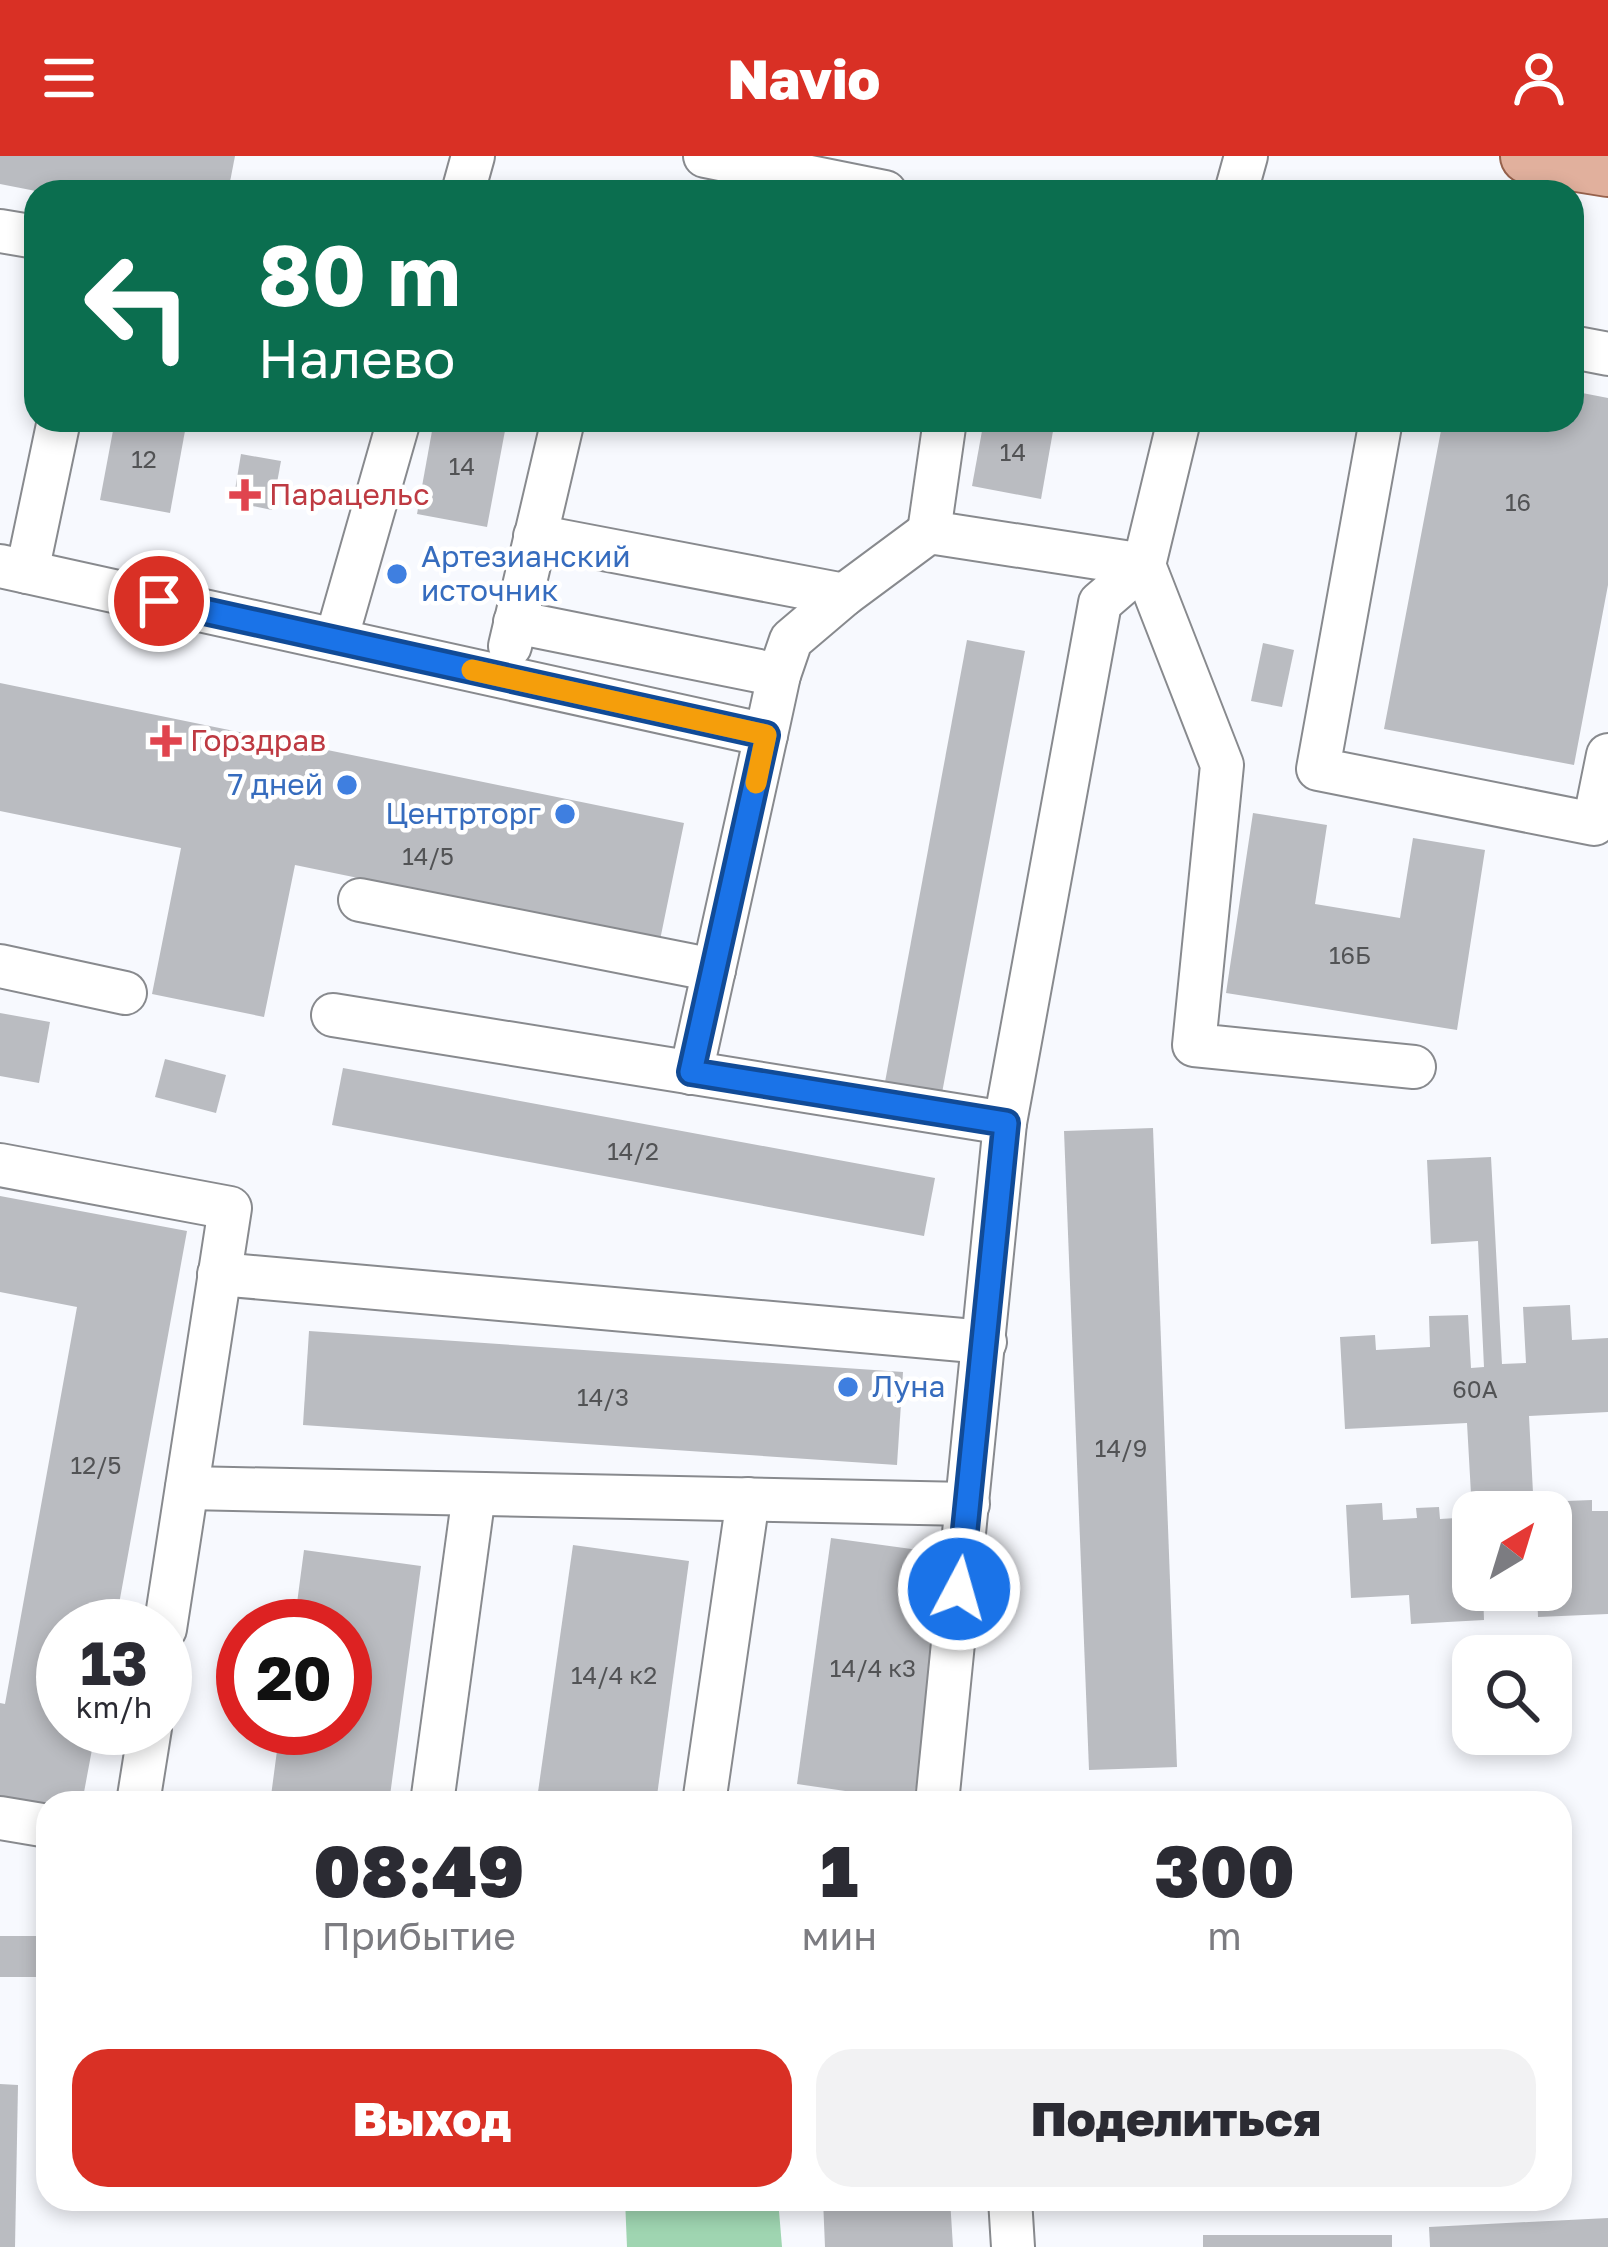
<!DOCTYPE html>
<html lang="ru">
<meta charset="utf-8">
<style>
:root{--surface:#fff;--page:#f2f2f3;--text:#2b2b33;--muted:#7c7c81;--accent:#d93025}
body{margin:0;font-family:"Golos Text",sans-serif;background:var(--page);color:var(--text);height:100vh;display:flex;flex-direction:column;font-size:45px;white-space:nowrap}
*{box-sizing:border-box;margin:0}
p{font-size:39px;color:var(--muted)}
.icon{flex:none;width:66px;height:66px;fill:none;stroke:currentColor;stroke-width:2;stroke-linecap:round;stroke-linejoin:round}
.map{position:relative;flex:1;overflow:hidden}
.drawer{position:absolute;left:36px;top:1635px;width:1536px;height:420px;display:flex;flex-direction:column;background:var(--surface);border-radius:36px;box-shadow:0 6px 18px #0003}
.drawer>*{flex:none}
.banner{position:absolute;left:24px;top:24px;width:1560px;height:252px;border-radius:36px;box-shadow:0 6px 18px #0003;background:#0b6e4f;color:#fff;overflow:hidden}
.needle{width:78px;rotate:38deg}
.buttons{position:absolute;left:1452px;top:1335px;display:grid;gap:24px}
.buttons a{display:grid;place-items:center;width:120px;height:120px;border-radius:24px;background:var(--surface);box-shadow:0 6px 18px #0003;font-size:60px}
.speed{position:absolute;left:36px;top:1443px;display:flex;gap:24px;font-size:60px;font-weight:700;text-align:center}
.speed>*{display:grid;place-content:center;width:156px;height:156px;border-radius:50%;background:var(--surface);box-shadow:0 6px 18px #0003;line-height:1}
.speed small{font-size:30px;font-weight:400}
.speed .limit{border:18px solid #d22;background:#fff;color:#111}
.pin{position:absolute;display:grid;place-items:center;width:102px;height:102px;color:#fff;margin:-51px;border:6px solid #fff;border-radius:50%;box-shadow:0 3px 12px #0007}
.me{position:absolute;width:132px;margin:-66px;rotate:6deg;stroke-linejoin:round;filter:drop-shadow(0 0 9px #0008)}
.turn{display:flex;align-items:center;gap:42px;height:252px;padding:0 36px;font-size:54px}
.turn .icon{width:156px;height:156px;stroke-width:2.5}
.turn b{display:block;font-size:84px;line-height:102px}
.eta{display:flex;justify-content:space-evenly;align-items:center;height:204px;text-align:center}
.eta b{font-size:72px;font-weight:800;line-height:84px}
.button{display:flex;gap:24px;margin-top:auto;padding:24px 36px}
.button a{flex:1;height:138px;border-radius:36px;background:var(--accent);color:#fff;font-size:48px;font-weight:800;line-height:138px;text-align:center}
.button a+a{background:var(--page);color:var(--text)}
header{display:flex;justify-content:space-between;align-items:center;height:156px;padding:0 36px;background:var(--accent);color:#fff;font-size:54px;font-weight:800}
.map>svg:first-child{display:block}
</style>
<header><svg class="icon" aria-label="menu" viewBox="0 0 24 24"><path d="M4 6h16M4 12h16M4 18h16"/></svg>Navio<svg class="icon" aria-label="person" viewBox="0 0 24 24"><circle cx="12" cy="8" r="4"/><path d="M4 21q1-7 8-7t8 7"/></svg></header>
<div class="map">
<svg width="1608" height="2091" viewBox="0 0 1608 2091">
<rect width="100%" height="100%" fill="#f7f9fe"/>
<polygon fill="#9fd5b1" points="625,2043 778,2043 782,2091 627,2091"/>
<g fill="#babcc1">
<polygon points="0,0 235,0 228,36 41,36 0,28"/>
<polygon points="1572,235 1608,242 1608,429 1574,609 1384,573 1443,264 1572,264"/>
<polygon points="115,264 187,264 170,357 100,344"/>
<polygon points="434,264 507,264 487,371 417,358"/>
<polygon points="984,264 1055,264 1041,343 972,330"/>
<polygon points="241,298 281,305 272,354 233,346"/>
<polygon points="967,484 1025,495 942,937 885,926"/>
<polygon points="1263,487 1294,494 1282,551 1251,545"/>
<polygon points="0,527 684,667 660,784 295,709 264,861 152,838 181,692 0,655"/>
<polygon points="1253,657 1327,669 1315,748 1400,762 1413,682 1485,694 1457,874 1226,837"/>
<polygon points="0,857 50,866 39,927 0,920"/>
<polygon points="165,903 226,919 216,957 155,941"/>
<polygon points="343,912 935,1022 924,1080 332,969"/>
<polygon points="1153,972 1177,1611 1089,1614 1064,975"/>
<polygon points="1491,1001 1502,1208 1526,1207 1523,1151 1570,1149 1572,1184 1608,1182 1608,1256 1529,1260 1534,1356 1472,1356 1467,1267 1345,1273 1340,1181 1375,1179 1376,1194 1430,1191 1429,1160 1468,1159 1471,1212 1484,1211 1478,1085 1431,1088 1427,1004"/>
<polygon points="0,1040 187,1075 115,1470 63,1470 63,1572 96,1572 82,1647 48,1647 48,1651 0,1643 0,1547 5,1548 77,1151 0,1136"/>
<polygon points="309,1175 903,1216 897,1309 303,1269"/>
<polygon points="1592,1344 1592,1355 1608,1355 1608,1458 1538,1461 1537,1434 1551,1434 1551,1359 1566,1358 1566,1345"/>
<polygon points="1382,1347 1383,1364 1417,1362 1416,1352 1439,1351 1440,1363 1473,1361 1473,1434 1483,1434 1484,1464 1411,1468 1409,1439 1351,1442 1346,1349"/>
<polygon points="831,1382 948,1398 914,1645 797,1628"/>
<polygon points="573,1389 689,1405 656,1647 619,1647 538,1636"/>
<polygon points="304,1394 421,1410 389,1647 321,1647 271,1640 280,1572 345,1572 345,1470 294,1470"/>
<rect x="0" y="1780" width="48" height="41"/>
<polygon points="0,1928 18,1929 15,2091 0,2091"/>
<polygon points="823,2043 950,2043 953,2091 825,2091"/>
<polygon points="1608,2062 1608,2091 1430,2091 1429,2071"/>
<rect x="1203" y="2079" width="189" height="12"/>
</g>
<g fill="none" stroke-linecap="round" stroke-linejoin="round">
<defs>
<g id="minor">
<polyline points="705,0 885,36"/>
<polyline points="463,36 473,0"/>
<polyline points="1236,36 1246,0"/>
<polyline points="0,75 36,81"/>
<polyline points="1572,191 1608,198"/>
<polyline points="1381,264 1318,613 1594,668 1608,599"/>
<polyline points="929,376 945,264"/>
<polyline points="535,380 844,439"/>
<polyline points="0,410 766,579 779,519 791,484 844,439 929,376 1144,409 1222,609 1194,889 1414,911"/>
<polyline points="27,416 59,264"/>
<polyline points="515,466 779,519"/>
<polyline points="336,484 399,264"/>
<polyline points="510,490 563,264"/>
<polyline points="360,744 714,814"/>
<polyline points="0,810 125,837"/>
<polyline points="333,859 1005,967 1100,447 1144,409 1179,264"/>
<polyline points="691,917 766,579"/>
<polyline points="0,1009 230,1052 165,1473"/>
<polyline points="219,1118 985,1186"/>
<polyline points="187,1332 968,1348"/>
<polyline points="138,1647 150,1572"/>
<polyline points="432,1647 474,1338"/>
<polyline points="704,1647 748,1343"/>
<polyline points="937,1647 1005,967"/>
<polyline points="0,1662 48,1670"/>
<polyline points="1010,2043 1013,2091"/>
</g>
<polyline id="major" points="1528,0 1608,13"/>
</defs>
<use href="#minor" stroke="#888a8e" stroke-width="46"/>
<use href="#major" stroke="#96614c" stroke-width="58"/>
<use href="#minor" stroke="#fff" stroke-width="42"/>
<use href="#major" stroke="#e1b09d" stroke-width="54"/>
</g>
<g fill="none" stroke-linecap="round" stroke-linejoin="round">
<defs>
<polyline id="route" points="159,445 766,579 691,916 1006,967 959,1433"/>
</defs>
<use href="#route" stroke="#114b97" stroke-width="30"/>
<use href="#route" stroke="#1a73e8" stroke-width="21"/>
<polyline stroke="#f59e0b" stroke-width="21" points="472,514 766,579 756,627"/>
</g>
<g fill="#e0444e" stroke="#fff" stroke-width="4.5">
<path d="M239 321h12v12h12v12h-12v12h-12v-12h-12v-12h12z"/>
<path d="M160 567h12v12h12v12h-12v12h-12v-12h-12v-12h12z"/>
</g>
<g fill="#3f7fe0" stroke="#fff" stroke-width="4.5">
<circle cx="397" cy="418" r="12"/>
<circle cx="347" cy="629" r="12"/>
<circle cx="565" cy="658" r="12"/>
<circle cx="848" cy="1231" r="12"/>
</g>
<g text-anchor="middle" stroke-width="9" stroke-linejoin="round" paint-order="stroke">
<g font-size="24" fill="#525355">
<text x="1013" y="305">14</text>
<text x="144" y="312">12</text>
<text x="462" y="319">14</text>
<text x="1518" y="355">16</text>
<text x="428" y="709">14/5</text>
<text x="1350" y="808">16Б</text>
<text x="633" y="1004">14/2</text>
<text x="1475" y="1242">60А</text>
<text x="603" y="1250">14/3</text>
<text x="1121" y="1301">14/9</text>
<text x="96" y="1318">12/5</text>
<text x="873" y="1521">14/4 к3</text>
<text x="614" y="1528">14/4 к2</text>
</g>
<g font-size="30" fill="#be3a42" stroke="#fff" text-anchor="start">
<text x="269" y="349">Парацельс</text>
<text x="190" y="595">Горздрав</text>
</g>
<g font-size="30" fill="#366cbe" stroke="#fff" text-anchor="start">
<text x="421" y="411">Артезианский<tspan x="421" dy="34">источник</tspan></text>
<text x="323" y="639" text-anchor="end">7 дней</text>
<text x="541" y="668" text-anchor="end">Центрторг</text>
<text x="872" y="1241">Луна</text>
</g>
</g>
</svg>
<div class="buttons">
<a><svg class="needle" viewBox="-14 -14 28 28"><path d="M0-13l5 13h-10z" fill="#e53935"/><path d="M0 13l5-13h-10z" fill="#7c7c81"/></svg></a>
<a><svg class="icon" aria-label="search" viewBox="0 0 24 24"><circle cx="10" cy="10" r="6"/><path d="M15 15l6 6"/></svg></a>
</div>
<div class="speed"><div>13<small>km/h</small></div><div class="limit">20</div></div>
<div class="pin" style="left:159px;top:445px;background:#d93025"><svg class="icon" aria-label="arrive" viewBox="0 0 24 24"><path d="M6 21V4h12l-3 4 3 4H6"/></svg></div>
<svg class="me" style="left:959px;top:1433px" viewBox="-20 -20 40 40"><circle r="17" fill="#1a73e8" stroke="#fff" stroke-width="3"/><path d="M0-11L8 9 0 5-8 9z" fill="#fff"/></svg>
<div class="banner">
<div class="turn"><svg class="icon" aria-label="left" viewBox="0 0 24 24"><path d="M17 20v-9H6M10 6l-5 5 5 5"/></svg><div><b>80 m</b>Налево</div></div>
</div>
<section class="drawer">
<div class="eta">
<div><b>08:49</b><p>Прибытие</p></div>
<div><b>1</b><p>мин</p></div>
<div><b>300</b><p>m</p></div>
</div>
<div class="button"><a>Выход</a><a>Поделиться</a></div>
</section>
</div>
